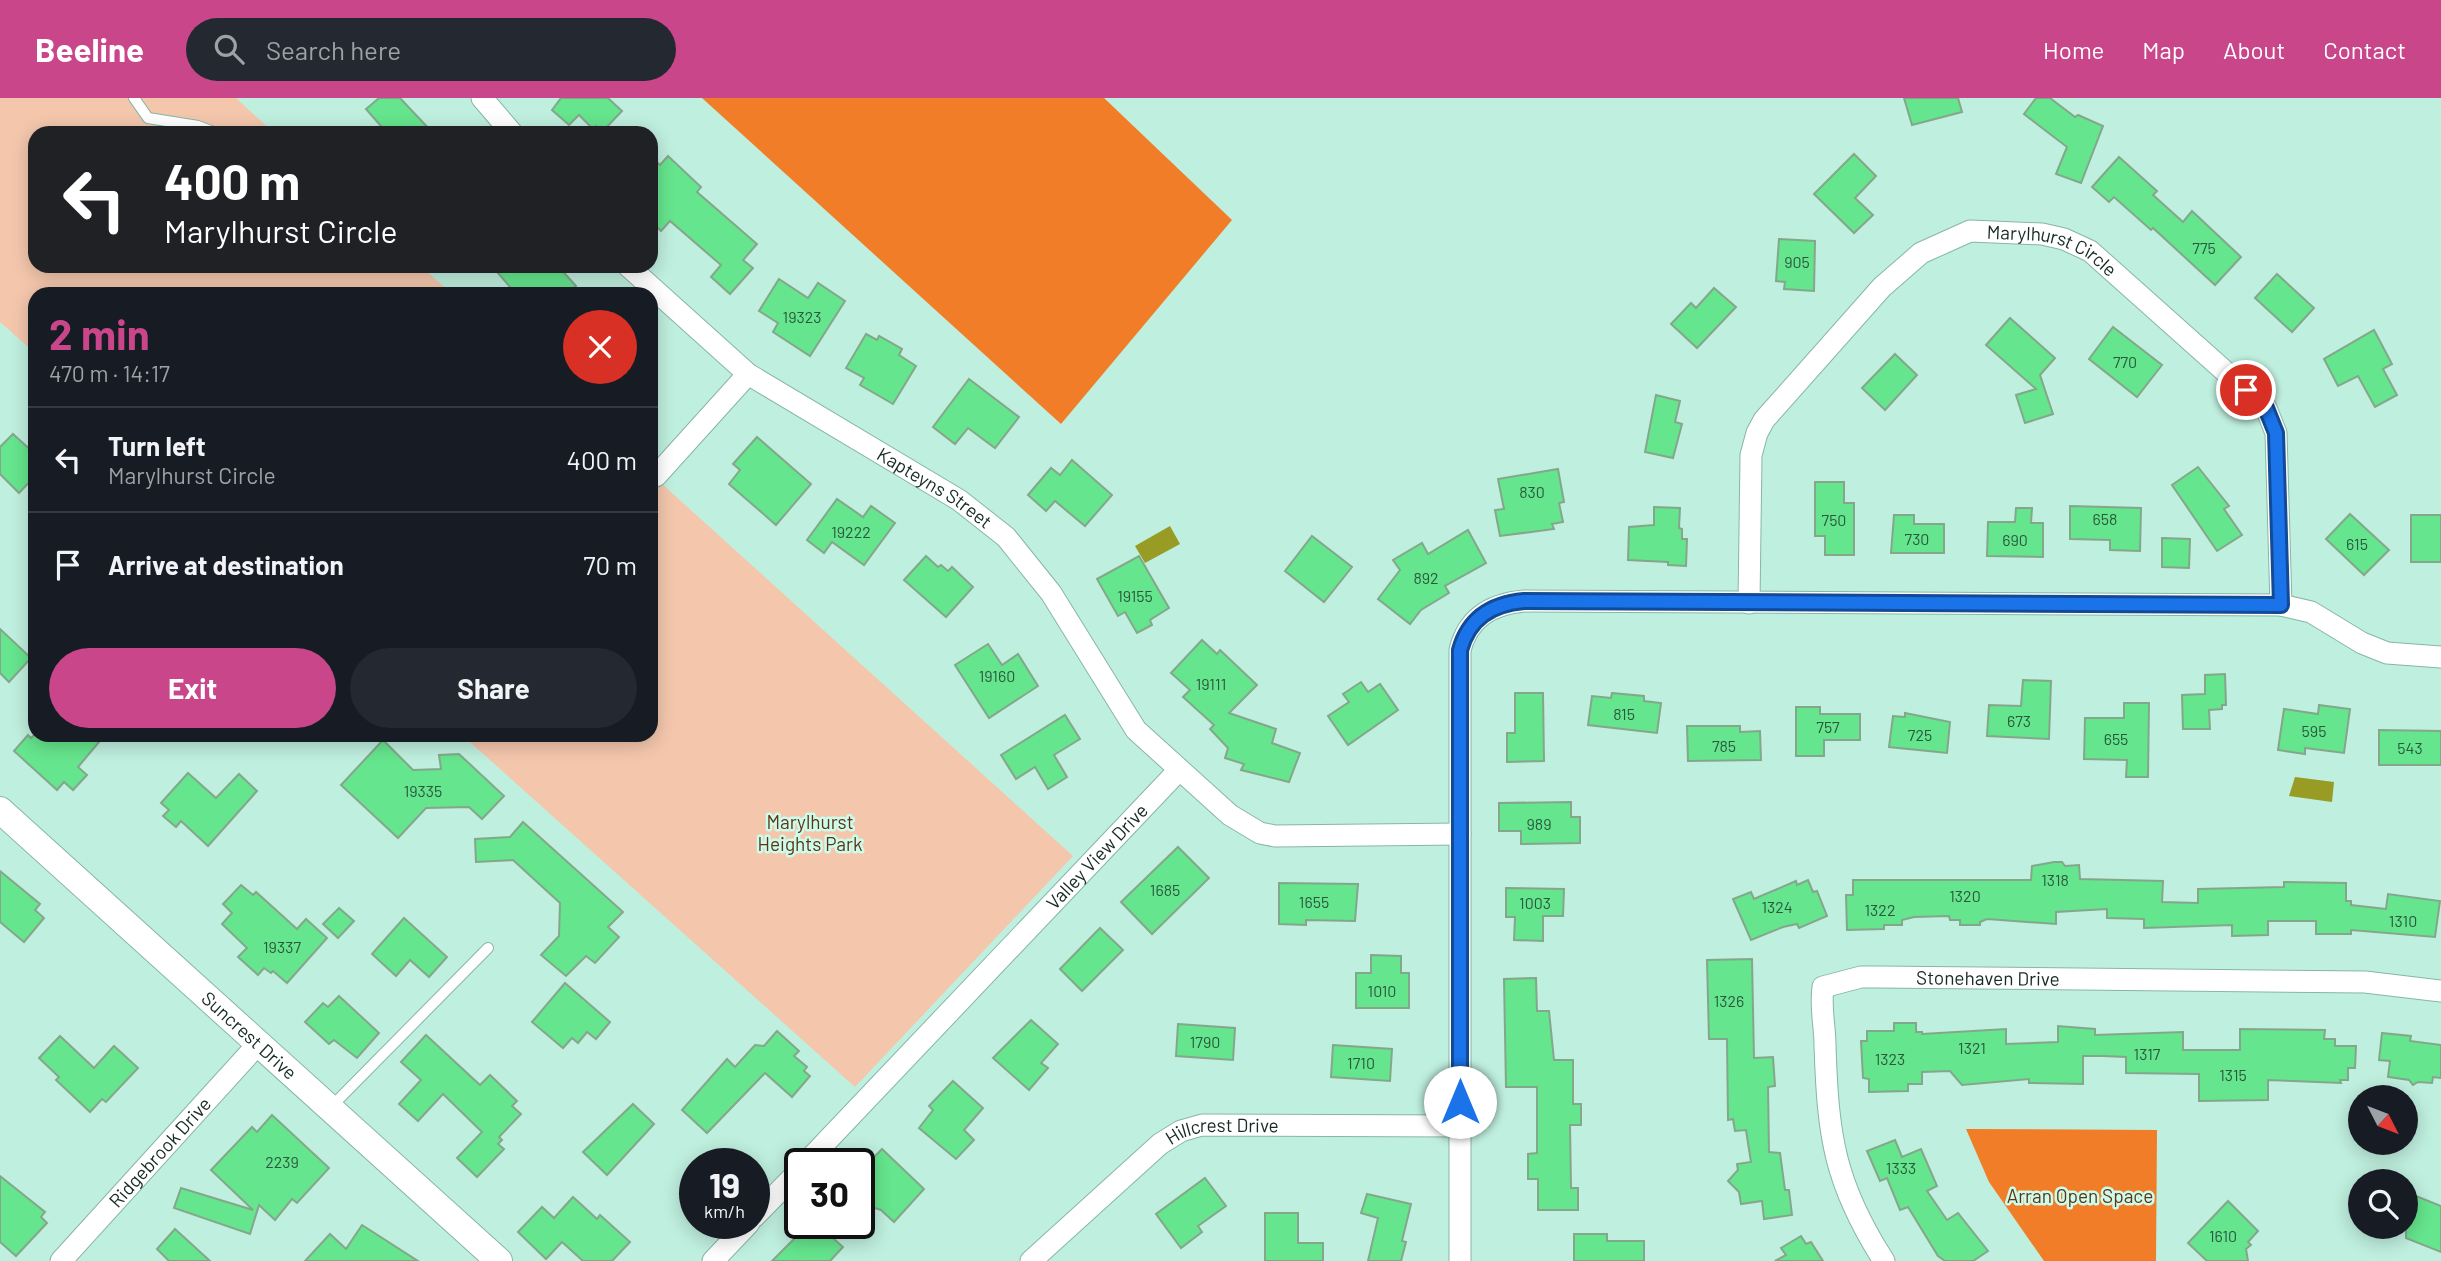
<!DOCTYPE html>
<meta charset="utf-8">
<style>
:root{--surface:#171b24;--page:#242831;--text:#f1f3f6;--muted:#9ea1a6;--line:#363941;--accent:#c9468b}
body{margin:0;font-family:Barlow,sans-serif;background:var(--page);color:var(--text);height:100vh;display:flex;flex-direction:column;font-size:26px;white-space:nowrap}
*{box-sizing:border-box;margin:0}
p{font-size:23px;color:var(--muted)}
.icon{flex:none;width:38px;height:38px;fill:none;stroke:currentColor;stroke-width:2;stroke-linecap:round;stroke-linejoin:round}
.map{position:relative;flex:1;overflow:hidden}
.details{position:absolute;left:28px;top:189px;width:630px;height:455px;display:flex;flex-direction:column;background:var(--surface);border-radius:21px;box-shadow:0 4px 18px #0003}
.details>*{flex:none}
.guide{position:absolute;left:28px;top:28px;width:630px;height:147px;border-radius:21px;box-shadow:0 4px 18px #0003;background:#202124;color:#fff;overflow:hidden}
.needle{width:46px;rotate:132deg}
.buttons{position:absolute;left:2348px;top:987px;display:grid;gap:14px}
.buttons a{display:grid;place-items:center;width:70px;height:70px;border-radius:50%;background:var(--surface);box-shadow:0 4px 18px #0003;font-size:35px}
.speed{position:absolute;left:679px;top:1050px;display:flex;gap:14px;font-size:35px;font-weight:700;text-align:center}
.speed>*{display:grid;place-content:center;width:91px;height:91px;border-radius:50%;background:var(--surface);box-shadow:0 4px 18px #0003;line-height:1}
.speed small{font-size:18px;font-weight:400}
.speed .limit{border:4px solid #111;border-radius:10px;background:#fff;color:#111}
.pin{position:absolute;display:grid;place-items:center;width:60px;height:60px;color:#fff;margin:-30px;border:4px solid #fff;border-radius:50%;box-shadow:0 2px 7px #0007}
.me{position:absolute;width:77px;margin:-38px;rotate:0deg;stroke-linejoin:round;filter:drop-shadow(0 0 5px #0008)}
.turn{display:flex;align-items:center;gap:24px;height:147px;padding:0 21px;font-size:32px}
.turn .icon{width:91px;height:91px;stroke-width:2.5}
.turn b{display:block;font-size:49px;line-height:60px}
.round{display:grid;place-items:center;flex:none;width:74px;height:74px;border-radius:37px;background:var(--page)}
.headline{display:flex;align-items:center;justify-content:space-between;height:119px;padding:0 21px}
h1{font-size:42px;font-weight:700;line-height:52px;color:var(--accent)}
.primary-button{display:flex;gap:14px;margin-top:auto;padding:14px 21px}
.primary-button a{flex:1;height:80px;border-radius:42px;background:var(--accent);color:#fff;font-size:28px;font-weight:700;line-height:80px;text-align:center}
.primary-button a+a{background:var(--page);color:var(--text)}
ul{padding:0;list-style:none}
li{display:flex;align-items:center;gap:21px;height:105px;padding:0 21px;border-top:2px solid var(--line)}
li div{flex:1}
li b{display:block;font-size:26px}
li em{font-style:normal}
header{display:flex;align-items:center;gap:42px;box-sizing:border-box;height:98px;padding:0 35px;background:var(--accent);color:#fff}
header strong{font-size:33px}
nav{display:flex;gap:38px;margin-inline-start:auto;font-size:24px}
.search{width:490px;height:63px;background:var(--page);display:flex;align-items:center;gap:18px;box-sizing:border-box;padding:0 24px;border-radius:38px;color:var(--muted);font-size:26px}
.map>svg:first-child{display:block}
</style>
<header>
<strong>Beeline</strong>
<div class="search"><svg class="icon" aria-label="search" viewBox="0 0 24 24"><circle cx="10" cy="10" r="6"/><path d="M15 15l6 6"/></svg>Search here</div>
<nav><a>Home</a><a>Map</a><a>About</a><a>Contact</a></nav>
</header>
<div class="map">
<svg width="2441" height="1163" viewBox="0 0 2441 1163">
<rect width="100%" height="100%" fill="#bfefde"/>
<g fill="#f4c7ad">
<polygon points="0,0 236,0 274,35 35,35 35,168 421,168 452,196 35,196 35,255 0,224"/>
<polygon points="651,376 1073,758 855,989 462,637 651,637"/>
</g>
<g fill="#f17d28">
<polygon points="702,0 1104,0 1232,122 1061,326"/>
<polygon points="1966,1031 2157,1032 2156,1163 2044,1163 1989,1084"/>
</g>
<g fill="#989b24">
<polygon points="1170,428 1180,446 1145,465 1135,448"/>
<polygon points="2295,679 2334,684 2332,704 2289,698"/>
</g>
<g fill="#65e58d" stroke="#84a78c" stroke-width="2">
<polygon points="379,0 400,0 433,35 387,35 366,11"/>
<polygon points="561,0 608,0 622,13 602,34 596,28 593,31 579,17 569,27 552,12"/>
<polygon points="1904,0 1958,0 1962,14 1912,27"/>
<polygon points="2036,0 2050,0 2075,19 2078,17 2103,28 2081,85 2056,76 2067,49 2024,16"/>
<polygon points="1854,56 1876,78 1855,100 1873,117 1854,135 1814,96"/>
<polygon points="668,58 701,89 697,94 757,146 743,162 753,170 730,196 711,179 721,167 670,123 661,133 651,123 651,59 660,67"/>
<polygon points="2119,59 2157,93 2153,97 2183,124 2192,113 2241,159 2215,187 2153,130 2151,132 2114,99 2109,104 2092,89"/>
<polygon points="1779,141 1815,143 1814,193 1784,191 1785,184 1776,183"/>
<polygon points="492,168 558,168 576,188 566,196 516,196"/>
<polygon points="2277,176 2314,210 2292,234 2255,200"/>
<polygon points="779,181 808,200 818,185 845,203 810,258 773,234 778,225 759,213"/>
<polygon points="1714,190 1736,209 1697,250 1671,226 1691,205 1696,210"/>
<polygon points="2010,220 2055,260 2040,277 2053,316 2025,325 2016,297 2036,291 1986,247"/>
<polygon points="2113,229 2162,267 2137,299 2089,261"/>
<polygon points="2374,232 2392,266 2383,271 2397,297 2375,309 2358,278 2338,288 2324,261"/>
<polygon points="866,236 877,242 879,238 902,251 899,257 916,268 893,306 860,287 864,280 846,270"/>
<polygon points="1895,256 1917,277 1885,312 1862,290"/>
<polygon points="969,281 1019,319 995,350 968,330 955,346 933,329"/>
<polygon points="1656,297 1680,303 1675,324 1682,326 1673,360 1645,354"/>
<polygon points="13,336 35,356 35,378 19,395 0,376 0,349"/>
<polygon points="757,339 811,386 776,427 729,386 740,372 733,366"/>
<polygon points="1072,362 1112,397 1085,428 1055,403 1046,413 1028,397 1051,370 1060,377"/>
<polygon points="2198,369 2229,408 2224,411 2242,437 2217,453 2172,387"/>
<polygon points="1558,371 1564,404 1559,405 1563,424 1552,426 1554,431 1500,438 1495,412 1504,411 1498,381"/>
<polygon points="1815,384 1844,384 1844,405 1854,405 1854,457 1825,457 1825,438 1815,438"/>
<polygon points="837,401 863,419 871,408 895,425 864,467 832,444 824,455 807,442"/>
<polygon points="2070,408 2141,410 2140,453 2110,452 2110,442 2070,441"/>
<polygon points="1654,409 1680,410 1679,430 1682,431 1682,441 1687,441 1686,468 1668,467 1668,464 1628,462 1629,429 1654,427"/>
<polygon points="2016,410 2032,410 2031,425 2043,425 2043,459 1987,458 1988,424 2015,424"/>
<polygon points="2350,416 2389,452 2364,477 2326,441"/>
<polygon points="1894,417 1914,417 1914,426 1944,426 1944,455 1891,455"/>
<rect x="2411" y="417" width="30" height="47"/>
<polygon points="1468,432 1486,465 1445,488 1449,495 1421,512 1410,526 1378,501 1400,472 1393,462 1422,445 1428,456"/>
<polygon points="1312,438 1352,469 1324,504 1285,473"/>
<polygon points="2162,440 2190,441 2189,470 2162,469"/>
<polygon points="926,458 938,469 941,467 948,473 952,469 973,489 946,519 904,482"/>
<polygon points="1139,458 1169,510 1150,522 1152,527 1137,535 1125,514 1118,518 1097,481"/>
<polygon points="0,531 31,560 9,584 0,575"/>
<polygon points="1202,542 1217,556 1220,552 1257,587 1229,615 1276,631 1272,645 1300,655 1289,684 1241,672 1244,666 1225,660 1228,650 1210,631 1214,627 1183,599 1190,592 1171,575"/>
<polygon points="988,546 1002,567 1018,556 1038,588 989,620 955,567"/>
<polygon points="2225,576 2226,607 2222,607 2222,611 2209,612 2210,631 2183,631 2182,597 2205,596 2205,577"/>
<polygon points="2023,582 2051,583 2049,641 1987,638 1989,607 2021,608"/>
<polygon points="1361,584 1368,594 1380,586 1398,612 1348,647 1328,618 1349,604 1343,596"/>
<polygon points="1515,595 1543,595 1544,663 1507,664 1507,635 1515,635"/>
<polygon points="1612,595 1644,598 1644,603 1661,605 1657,635 1588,627 1592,598 1611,600"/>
<polygon points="2124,605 2149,605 2148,679 2126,679 2127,662 2084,661 2085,620 2124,620"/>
<polygon points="2319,607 2350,611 2344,655 2305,650 2305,656 2278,652 2284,611 2318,616"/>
<polygon points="1796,609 1820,609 1820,616 1860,616 1860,642 1824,642 1824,658 1796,658"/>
<polygon points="1905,615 1950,624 1947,655 1889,649 1893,618 1905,619"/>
<polygon points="1065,617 1080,641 1054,657 1067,679 1048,691 1035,669 1016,681 1001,657"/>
<polygon points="1687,628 1740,628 1740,634 1760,633 1761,662 1688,663"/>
<polygon points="2379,632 2441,633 2441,667 2379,667"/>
<polygon points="28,637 31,640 34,637 105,637 78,669 87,677 73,692 64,684 57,692 14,653"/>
<polygon points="383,642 413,672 441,671 439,657 459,656 504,698 482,721 469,709 426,710 398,740 341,687"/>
<polygon points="188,675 216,700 239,676 257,693 208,748 181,723 176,729 163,718 169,712 161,705"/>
<polygon points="1571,704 1571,719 1580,719 1580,745 1521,746 1521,733 1499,733 1499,705"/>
<polygon points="523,724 623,814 608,829 619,839 595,865 586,858 566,878 541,857 559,838 560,805 513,762 476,764 475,741 510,739"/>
<polygon points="1178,749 1209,780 1152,836 1121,804"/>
<polygon points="2054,764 2062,764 2065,768 2079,767 2080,781 2163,783 2162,804 2198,805 2198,791 2284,789 2284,784 2346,785 2346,803 2351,803 2351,807 2386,811 2388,796 2440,803 2435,839 2351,832 2351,836 2316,836 2316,823 2268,823 2268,837 2232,838 2232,827 2144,830 2144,821 2107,820 2107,811 2056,814 2056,826 1987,821 1980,824 1980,827 1960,827 1960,822 1950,822 1949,818 1914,819 1902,822 1902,827 1884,827 1884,831 1847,832 1846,797 1853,797 1853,782 2031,782 2032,768"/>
<polygon points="0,773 40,806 35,812 44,820 24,844 0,824"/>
<polygon points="1808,782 1813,794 1817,793 1827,818 1799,830 1797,826 1783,829 1751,842 1733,801 1751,794 1754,801 1796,783 1797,787"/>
<polygon points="1279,785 1358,786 1355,823 1306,822 1306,827 1279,826"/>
<polygon points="241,787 253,797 256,794 297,831 306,821 327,840 287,885 273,873 271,875 264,870 258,877 238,859 247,850 222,826 232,815 223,806"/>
<polygon points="1506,790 1564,791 1563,818 1543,818 1543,843 1514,842 1515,819 1506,819"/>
<polygon points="339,810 354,823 338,840 323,826"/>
<polygon points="404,820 447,859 429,879 410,862 396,878 372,856"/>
<polygon points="1100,830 1123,852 1082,893 1060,871"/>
<polygon points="1371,857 1401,858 1401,875 1409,875 1409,910 1356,910 1356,875 1371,875"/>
<polygon points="1752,861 1754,960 1773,959 1775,988 1768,989 1769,1054 1780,1055 1785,1092 1789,1092 1792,1117 1764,1121 1762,1103 1741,1106 1739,1094 1728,1083 1738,1072 1737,1066 1751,1064 1746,1032 1735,1033 1733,1021 1728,1022 1727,941 1709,941 1707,862"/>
<polygon points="1536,880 1537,913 1549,913 1554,962 1573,962 1573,1006 1581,1006 1581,1027 1570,1027 1571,1090 1578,1090 1578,1112 1538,1112 1538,1081 1528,1081 1528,1056 1537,1055 1537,989 1506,989 1504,881"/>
<polygon points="565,885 610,924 596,941 587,934 578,945 572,940 563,950 532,924"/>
<polygon points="339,898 379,935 357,960 334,942 329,946 305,924 323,905 328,909"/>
<polygon points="1031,922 1058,946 1041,965 1048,970 1029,992 993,960"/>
<polygon points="1894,925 1916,925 1916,934 1922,934 1922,936 2006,931 2006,946 2058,944 2058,928 2095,931 2095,937 2183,934 2183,952 2240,952 2240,931 2325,932 2324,941 2335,941 2335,948 2356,948 2355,970 2348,970 2348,982 2340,982 2341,985 2268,982 2268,1002 2199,1003 2199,976 2126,975 2126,959 2103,958 2083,958 2083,986 2029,985 2029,981 1962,987 1950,973 1922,974 1922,986 1908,986 1908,993 1869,994 1869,981 1863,980 1861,943 1867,943 1867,933 1894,933"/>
<polygon points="1178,926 1235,930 1233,962 1176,958"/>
<polygon points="777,933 799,953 794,958 807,969 804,973 810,978 792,999 765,975 707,1035 682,1012 727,961 735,969 755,947 764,948"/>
<polygon points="2382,935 2411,938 2410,943 2441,947 2441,980 2433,979 2432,985 2418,984 2413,987 2409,982 2388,979 2390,963 2379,962"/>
<polygon points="426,937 480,987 490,977 517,1003 512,1008 521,1016 499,1039 502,1042 498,1046 504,1051 477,1079 457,1060 482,1034 443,996 418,1023 399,1006 421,982 401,964"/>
<polygon points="60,938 94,970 114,948 138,970 106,1004 102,1001 90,1014 56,982 59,979 39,960"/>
<polygon points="1333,947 1392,951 1390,983 1331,979"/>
<polygon points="953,983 983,1010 964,1032 974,1042 956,1061 919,1030 933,1012 929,1008"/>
<polygon points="633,1006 654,1026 607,1077 583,1054"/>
<polygon points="272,1017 329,1070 297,1105 292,1101 275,1122 259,1107 250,1136 174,1110 181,1090 253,1112 211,1072 252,1029 257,1034"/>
<polygon points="1895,1042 1902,1059 1921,1051 1937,1088 1927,1093 1947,1122 1958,1115 1988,1153 1973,1163 1945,1163 1938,1158 1908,1109 1900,1112 1887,1080 1880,1083 1867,1053"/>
<polygon points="882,1051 924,1091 894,1124 881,1112 859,1105 859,1075"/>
<polygon points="0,1078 45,1114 41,1119 47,1125 16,1158 0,1144"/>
<polygon points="1205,1080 1226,1108 1198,1128 1202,1134 1181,1150 1156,1116"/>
<polygon points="2406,1094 2441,1108 2441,1154 2406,1140"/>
<polygon points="1367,1096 1411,1106 1402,1143 1406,1144 1401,1163 1368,1163 1378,1120 1361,1115"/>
<polygon points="573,1099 597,1121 600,1117 630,1144 612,1163 583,1163 562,1144 546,1161 518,1134 542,1109 554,1120"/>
<polygon points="2228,1103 2258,1133 2248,1144 2251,1147 2246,1151 2248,1163 2207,1163 2188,1145"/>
<polygon points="1265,1115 1298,1115 1298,1145 1323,1145 1323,1163 1265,1163"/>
<polygon points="816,1125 843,1149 830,1163 772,1163 801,1134 804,1137"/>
<polygon points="362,1127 418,1163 305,1163 330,1136 346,1151"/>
<polygon points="175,1131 210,1163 169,1163 157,1151"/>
<polygon points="1574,1136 1607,1136 1607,1143 1644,1143 1644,1163 1574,1163"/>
<polygon points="1801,1138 1806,1146 1811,1144 1823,1163 1775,1163 1786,1157 1781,1150"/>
</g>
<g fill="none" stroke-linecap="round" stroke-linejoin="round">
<defs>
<g id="service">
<polyline points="134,0 148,20 198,28 216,35"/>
<polyline points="330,1010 488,850"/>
</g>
<g id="minor">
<polyline points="482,0 512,35"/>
<path id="s1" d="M628,168L748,276L959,402L1006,439L1051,495L1136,632L1230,717L1260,735L1275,738L1460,736"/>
<polyline points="656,378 748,276"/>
<path id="s2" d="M1749,505L1751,357L1757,335L1764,322L1882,189L1921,155L1970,133L2042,136L2064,141L2090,153L2266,310L2276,335L2281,507"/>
<path id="s3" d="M805,1066L1179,672"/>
<polyline points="754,1119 800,1072"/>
<path id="s4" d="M61,1163L259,945"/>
<polyline points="713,1163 749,1125"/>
<path id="s5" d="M1031,1163L1160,1046L1181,1033L1202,1027L1460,1028"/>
<path d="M1460,1163V552C1468,520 1491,506 1524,503L2281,507L2311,514L2362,545L2387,555L2441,559"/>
<path id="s6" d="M1884,1163C1834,1085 1828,1038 1825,948C1825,927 1820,910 1823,889L1861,879H1877L2365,884L2441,893"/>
</g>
<g id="tertiary">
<path id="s7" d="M0,712L499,1163"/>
</g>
</defs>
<use href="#service" stroke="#88b6a6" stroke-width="12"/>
<use href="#minor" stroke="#88b6a6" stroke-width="23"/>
<use href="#tertiary" stroke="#88b6a6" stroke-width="28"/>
<use href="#service" stroke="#fff" stroke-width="10"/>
<use href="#minor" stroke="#fff" stroke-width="21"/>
<use href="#tertiary" stroke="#fff" stroke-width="26"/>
</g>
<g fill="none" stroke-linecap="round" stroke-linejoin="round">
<defs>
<path id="route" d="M1460,1004V552C1469,520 1491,506 1524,503L2281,507L2276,335L2266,310L2246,292"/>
</defs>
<use href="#route" stroke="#114b97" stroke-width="18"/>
<use href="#route" stroke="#1a73e8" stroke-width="12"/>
</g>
<g text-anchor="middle" stroke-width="5" stroke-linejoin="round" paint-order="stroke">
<g font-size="16" fill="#2a593e">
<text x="2204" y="156">775</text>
<text x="1797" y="170">905</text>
<text x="802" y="225">19323</text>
<text x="2125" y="270">770</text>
<text x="1532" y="400">830</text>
<text x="2105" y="427">658</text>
<text x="1834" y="428">750</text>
<text x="851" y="440">19222</text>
<text x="1917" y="447">730</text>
<text x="2015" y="448">690</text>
<text x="2357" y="452">615</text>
<text x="1426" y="486">892</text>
<text x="1135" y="504">19155</text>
<text x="997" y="584">19160</text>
<text x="1211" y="592">19111</text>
<text x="1624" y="622">815</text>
<text x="2019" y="629">673</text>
<text x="1828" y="635">757</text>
<text x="2314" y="639">595</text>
<text x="1920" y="643">725</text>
<text x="2116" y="647">655</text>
<text x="1724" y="654">785</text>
<text x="2410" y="656">543</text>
<text x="423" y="699">19335</text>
<text x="1539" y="732">989</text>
<text x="2055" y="788">1318</text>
<text x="1165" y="798">1685</text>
<text x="1965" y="804">1320</text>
<text x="1314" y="810">1655</text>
<text x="1535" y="811">1003</text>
<text x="1777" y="815">1324</text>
<text x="1880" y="818">1322</text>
<text x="2403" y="829">1310</text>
<text x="282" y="855">19337</text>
<text x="1382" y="899">1010</text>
<text x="1729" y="909">1326</text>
<text x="1205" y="950">1790</text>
<text x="1972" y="956">1321</text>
<text x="2147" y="962">1317</text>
<text x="1890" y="967">1323</text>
<text x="1361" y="971">1710</text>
<text x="2233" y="983">1315</text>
<text x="282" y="1070">2239</text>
<text x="1901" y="1076">1333</text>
<text x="2223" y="1144">1610</text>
</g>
<g font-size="19" fill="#172a24" stroke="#ccfceb">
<text dy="7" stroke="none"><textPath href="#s2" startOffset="555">Marylhurst Circle</textPath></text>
<text dy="7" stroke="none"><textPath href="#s1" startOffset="380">Kapteyns Street</textPath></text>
<text dy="7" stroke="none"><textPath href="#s3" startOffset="424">Valley View Drive</textPath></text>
<text dy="7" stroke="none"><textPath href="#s6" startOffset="452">Stonehaven Drive</textPath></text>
<text dy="7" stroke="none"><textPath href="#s7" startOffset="336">Suncrest Drive</textPath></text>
<text dy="7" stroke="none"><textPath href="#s5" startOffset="240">Hillcrest Drive</textPath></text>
<text dy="7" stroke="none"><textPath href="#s4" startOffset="147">Ridgebrook Drive</textPath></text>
</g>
<g font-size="19" fill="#613314" stroke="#ccfceb">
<text x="810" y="731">Marylhurst<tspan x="810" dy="22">Heights Park</tspan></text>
<text x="2080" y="1105">Arran Open Space</text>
</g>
</g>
</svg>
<div class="buttons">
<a><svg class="needle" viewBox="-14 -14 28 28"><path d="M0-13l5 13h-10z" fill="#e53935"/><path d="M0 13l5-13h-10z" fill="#9ea1a6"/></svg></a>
<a><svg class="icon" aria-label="search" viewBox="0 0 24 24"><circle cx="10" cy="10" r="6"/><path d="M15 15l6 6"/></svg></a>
</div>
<div class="speed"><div>19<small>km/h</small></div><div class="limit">30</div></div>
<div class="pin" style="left:2246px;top:292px;background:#d93025"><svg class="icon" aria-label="arrive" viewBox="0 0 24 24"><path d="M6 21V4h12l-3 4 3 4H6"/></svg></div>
<svg class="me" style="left:1460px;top:1004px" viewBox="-20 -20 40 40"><circle r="19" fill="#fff"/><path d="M0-13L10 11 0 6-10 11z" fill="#1a73e8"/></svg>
<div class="guide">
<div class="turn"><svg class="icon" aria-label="left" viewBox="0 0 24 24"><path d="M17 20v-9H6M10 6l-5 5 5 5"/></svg><div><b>400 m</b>Marylhurst Circle</div></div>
</div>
<section class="details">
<div class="headline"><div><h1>2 min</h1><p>470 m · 14:17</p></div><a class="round" style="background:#d93025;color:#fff"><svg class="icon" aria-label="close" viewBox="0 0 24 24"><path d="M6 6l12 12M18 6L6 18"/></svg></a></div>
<ul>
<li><svg class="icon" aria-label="left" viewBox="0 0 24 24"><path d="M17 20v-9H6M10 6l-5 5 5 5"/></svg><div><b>Turn left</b><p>Marylhurst Circle</p></div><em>400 m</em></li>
<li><svg class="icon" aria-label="arrive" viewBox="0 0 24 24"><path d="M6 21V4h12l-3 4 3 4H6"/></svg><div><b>Arrive at destination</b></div><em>70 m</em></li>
</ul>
<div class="primary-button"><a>Exit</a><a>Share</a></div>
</section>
</div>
